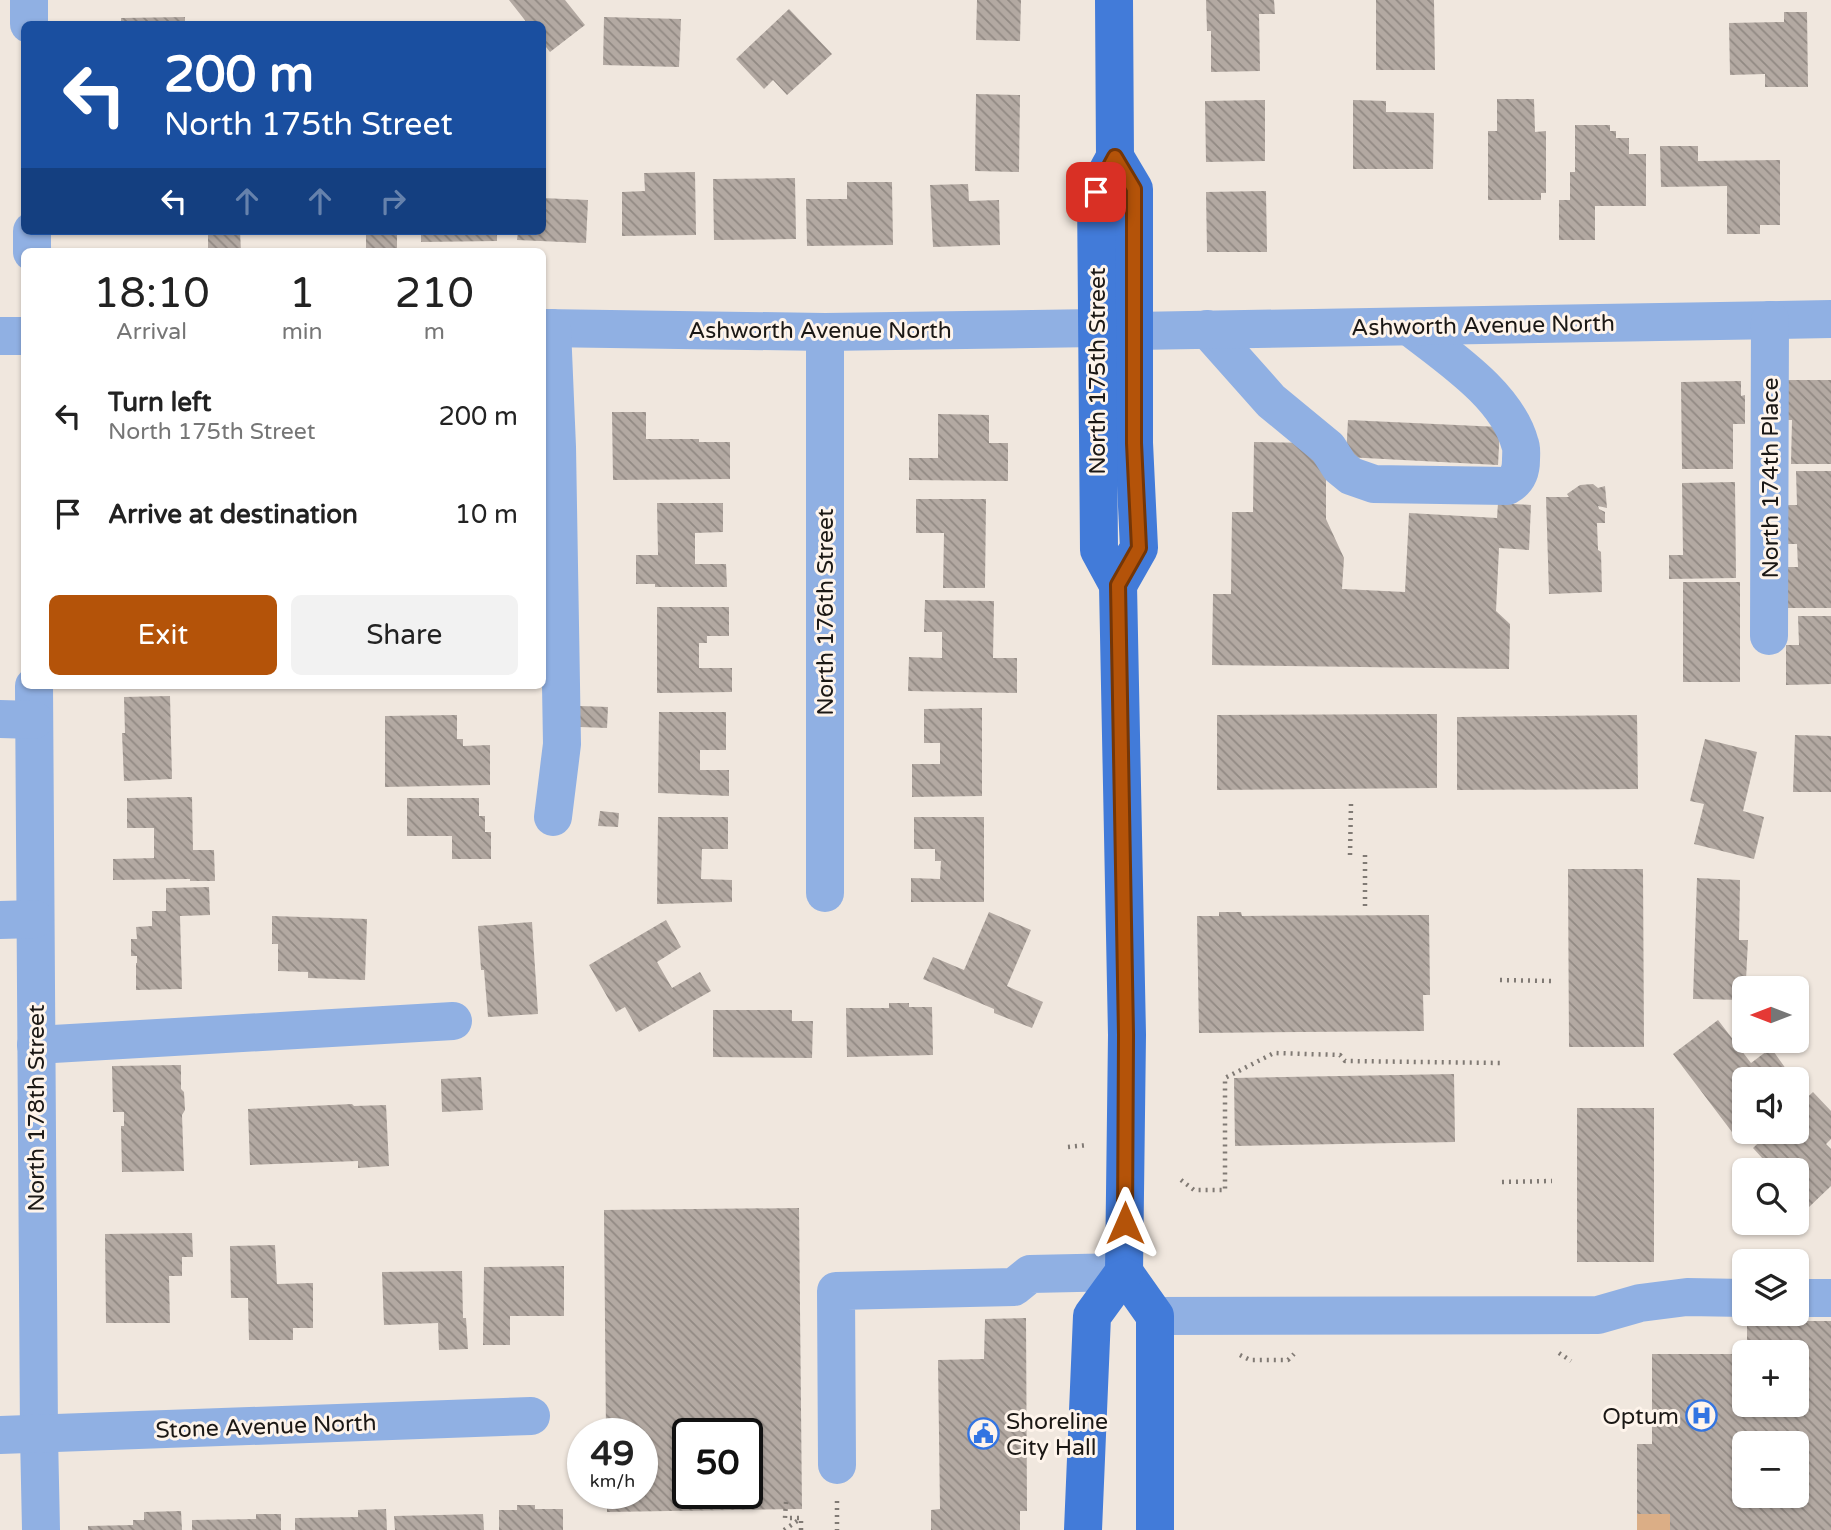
<!DOCTYPE html>
<meta charset="utf-8">
<style>
:root{--surface:#fff;--page:#f2f2f2;--text:#222;--muted:#767676;--accent:#b45309}
body{margin:0;font-family:"Varela Round",sans-serif;background:var(--page);color:var(--text);height:100vh;display:flex;flex-direction:column;font-size:26px;white-space:nowrap}
*{box-sizing:border-box;margin:0}
p{font-size:23px;color:var(--muted)}
.icon{flex:none;width:38px;height:38px;fill:none;stroke:currentColor;stroke-width:2;stroke-linecap:round;stroke-linejoin:round}
.map{position:relative;flex:1;overflow:hidden}
.details{position:absolute;left:21px;top:248px;width:525px;height:441px;display:flex;flex-direction:column;background:var(--surface);border-radius:10px;box-shadow:0 2px 5px #0004}
.details>*{flex:none}
.hud{position:absolute;left:21px;top:21px;width:525px;height:214px;border-radius:10px;box-shadow:0 2px 5px #0004;background:#1a4fa0;color:#fff;overflow:hidden}
.needle{width:46px;rotate:270deg}
.controls{position:absolute;left:1732px;top:976px;display:grid;gap:14px}
.controls a{display:grid;place-items:center;width:77px;height:77px;border-radius:10px;background:var(--surface);box-shadow:0 2px 5px #0004;font-size:35px}
.speed{position:absolute;left:567px;top:1418px;display:flex;gap:14px;font-size:35px;font-weight:700;text-align:center}
.speed>*{display:grid;place-content:center;width:91px;height:91px;border-radius:50%;background:var(--surface);box-shadow:0 2px 5px #0004;line-height:1}
.speed small{font-size:18px;font-weight:400}
.speed .limit{border:4px solid #111;border-radius:10px;background:#fff;color:#111}
.pin{position:absolute;display:grid;place-items:center;width:60px;height:60px;color:#fff;margin:-30px;border-radius:14px;box-shadow:0 4px 10px #0006}
.me{position:absolute;width:77px;margin:-38px;rotate:0deg;stroke-linejoin:round;filter:drop-shadow(0 0 5px #0008)}
.turn{display:flex;align-items:center;gap:24px;height:147px;padding:0 28px;font-size:32px}
.turn .icon{width:91px;height:91px;stroke-width:2.5}
.turn b{display:block;font-size:49px;line-height:60px}
.lanes{display:flex;align-items:center;height:66px;padding:0 28px;background:#0003;justify-content:center;gap:35px;direction:ltr}
.lanes .off{opacity:.35}
.eta{display:flex;justify-content:space-evenly;align-items:center;height:119px;text-align:center}
.eta b{font-size:42px;font-weight:600;line-height:49px}
.action{display:flex;gap:14px;margin-top:auto;padding:14px 28px}
.action a{flex:1;height:80px;border-radius:10px;background:var(--accent);color:#fff;font-size:28px;font-weight:600;line-height:80px;text-align:center}
.action a+a{background:var(--page);color:var(--text)}
ul{padding:0;list-style:none}
li{display:flex;align-items:center;gap:21px;height:98px;padding:0 28px}
li div{flex:1}
li b{display:block;font-size:26px}
li em{font-style:normal}
.map>svg:first-child{display:block}
</style>
<div class="map">
<svg width="1831" height="1530" viewBox="0 0 1831 1530">
<defs>
<pattern id="building-back-hatch" width="6" height="6" patternUnits="userSpaceOnUse" patternTransform="scale(1.75)"><rect width="6" height="6" fill="#b3a9a2"/><path d="M-1 5l2 2M0 0l6 6M5-1l2 2" fill="none" stroke="#918983"/></pattern>
</defs>
<rect width="100%" height="100%" fill="#f0e7de"/>
<rect fill="#dbae86" x="1637" y="1514" width="33" height="16"/>
<g fill="url(#building-back-hatch)" fill-rule="evenodd">
<polygon points="509,0 565,0 585,25 550,52 542,42 542,24 528,24"/>
<polygon points="977,0 1021,0 1020,41 976,40"/>
<polygon points="1206,0 1274,0 1275,14 1259,14 1260,71 1211,72 1211,31 1207,31"/>
<polygon points="1376,0 1434,0 1435,70 1376,70"/>
<polygon points="789,9 832,54 787,95 773,80 764,89 736,59"/>
<polygon points="1784,12 1807,12 1808,87 1765,87 1765,74 1730,75 1729,23 1784,22"/>
<polygon points="185,17 185,24 121,24 121,18"/>
<polygon points="604,17 681,19 679,67 603,65"/>
<polygon points="976,94 1020,95 1019,172 975,171"/>
<polygon points="1497,99 1534,99 1535,132 1546,131 1546,193 1541,193 1541,200 1488,200 1488,131 1497,131"/>
<polygon points="1265,100 1265,161 1206,162 1205,101"/>
<polygon points="1353,100 1386,101 1386,112 1434,113 1433,169 1353,169"/>
<polygon points="1575,125 1610,125 1610,131 1616,131 1616,138 1629,138 1629,154 1646,154 1646,206 1595,206 1595,240 1559,240 1559,200 1570,200 1570,172 1575,172"/>
<polygon points="1660,146 1698,146 1698,161 1780,160 1780,225 1760,225 1760,234 1727,234 1727,186 1661,187"/>
<polygon points="695,172 696,235 622,236 622,192 645,191 644,173"/>
<polygon points="795,178 796,239 714,240 713,179"/>
<polygon points="847,182 892,182 893,245 807,246 806,199 847,199"/>
<polygon points="968,184 969,201 999,200 1000,245 933,247 930,185"/>
<polygon points="1266,191 1267,252 1207,252 1206,192"/>
<polygon points="542,198 588,200 586,243 517,240 518,231 542,231"/>
<polygon points="208,231 240,231 241,252 208,252"/>
<rect x="366" y="231" width="31" height="21"/>
<polygon points="421,231 497,231 497,241 421,242"/>
<polygon points="1787,380 1831,380 1831,464 1791,464 1792,420 1787,420"/>
<polygon points="1741,381 1741,396 1745,395 1745,424 1733,424 1733,469 1682,469 1681,382"/>
<polygon points="612,412 646,412 646,439 699,439 699,442 730,442 730,479 613,480"/>
<polygon points="938,414 989,415 989,443 1008,443 1008,481 909,480 909,458 938,458"/>
<polygon points="1348,420 1500,427 1498,465 1346,457"/>
<polygon points="1254,442 1317,443 1326,456 1326,519 1344,558 1342,589 1405,592 1409,513 1497,518 1498,503 1531,505 1529,550 1499,548 1496,611 1510,624 1509,669 1212,665 1213,594 1231,594 1232,512 1253,512"/>
<polygon points="1796,471 1831,471 1831,608 1786,608 1786,567 1798,567 1797,544 1786,544 1785,505 1797,505"/>
<polygon points="1735,482 1736,578 1669,579 1669,555 1683,555 1682,483"/>
<polygon points="1593,484 1598,488 1605,486 1607,508 1598,506 1599,509 1605,512 1605,523 1597,523 1598,550 1601,552 1602,592 1549,594 1546,497 1569,497 1567,494 1580,485"/>
<polygon points="916,499 986,499 985,588 943,588 944,533 916,533"/>
<polygon points="657,503 723,503 723,532 695,533 695,564 726,564 727,587 655,587 655,584 636,584 636,555 658,555"/>
<rect x="1683" y="582" width="57" height="100"/>
<polygon points="925,600 994,601 993,658 1017,658 1017,693 908,691 909,657 942,658 942,632 924,632"/>
<polygon points="657,607 729,607 729,636 707,636 707,643 699,643 699,668 732,668 732,692 657,693"/>
<polygon points="1798,616 1831,616 1831,684 1786,685 1786,645 1799,645"/>
<polygon points="170,696 172,779 124,781 122,733 125,733 124,697"/>
<polygon points="580,706 608,707 607,728 580,727"/>
<polygon points="982,708 982,796 912,797 912,764 940,764 940,743 924,743 924,709"/>
<polygon points="659,712 726,712 726,750 700,750 700,770 729,770 729,796 658,793"/>
<polygon points="1437,714 1437,788 1217,790 1217,715"/>
<polygon points="457,715 457,739 463,739 463,746 490,745 490,785 385,787 385,716"/>
<polygon points="1637,715 1638,789 1457,790 1457,717"/>
<polygon points="1795,735 1831,736 1831,792 1793,792"/>
<polygon points="1705,739 1757,752 1743,811 1764,817 1754,859 1694,844 1704,804 1690,801"/>
<polygon points="192,797 193,850 214,850 215,881 190,881 190,879 113,880 113,859 154,858 154,828 127,828 127,798"/>
<polygon points="407,798 479,798 479,816 485,816 485,832 491,832 491,859 452,859 452,836 407,836"/>
<polygon points="600,811 619,813 618,827 598,826"/>
<polygon points="658,817 728,817 728,849 702,849 701,879 732,880 732,902 657,904"/>
<polygon points="914,817 984,817 984,902 911,902 911,878 940,879 941,861 935,861 935,849 914,849"/>
<polygon points="1568,869 1643,869 1644,1047 1569,1047"/>
<polygon points="1697,878 1740,880 1739,940 1748,940 1745,1000 1693,999"/>
<polygon points="209,887 210,915 180,916 182,989 136,990 136,963 137,963 137,956 131,956 131,939 137,939 136,927 152,926 152,911 166,911 166,888"/>
<polygon points="989,912 1031,930 1007,986 1043,1002 1032,1028 994,1013 994,1009 923,979 933,957 964,970"/>
<polygon points="1219,912 1241,912 1242,916 1429,915 1430,995 1423,995 1424,1031 1199,1033 1197,916 1219,916"/>
<polygon points="272,916 367,919 365,980 308,978 308,972 278,971 278,944 272,944"/>
<polygon points="666,920 681,947 657,962 672,988 700,972 711,991 639,1032 625,1007 616,1012 589,965"/>
<polygon points="532,922 538,1014 488,1017 484,970 481,970 478,926"/>
<polygon points="889,1003 909,1003 909,1007 932,1007 933,1055 847,1057 846,1008 889,1008"/>
<polygon points="713,1010 792,1010 792,1021 813,1021 812,1058 713,1057"/>
<polygon points="1718,1020 1751,1063 1771,1048 1794,1080 1745,1080 1745,1122 1732,1132 1673,1054"/>
<polygon points="181,1065 181,1089 184,1092 185,1110 182,1115 184,1171 122,1172 121,1126 124,1126 124,1112 113,1112 112,1066"/>
<polygon points="1454,1074 1455,1142 1235,1146 1234,1078"/>
<polygon points="481,1077 483,1110 442,1112 441,1079"/>
<polygon points="1813,1092 1831,1111 1831,1139 1826,1144 1831,1149 1831,1186 1808,1208 1797,1196 1797,1171 1774,1171 1753,1148 1770,1132 1797,1132 1797,1107"/>
<polygon points="352,1104 354,1106 386,1105 389,1166 358,1168 358,1161 250,1165 248,1109"/>
<rect x="1577" y="1108" width="77" height="154"/>
<path d="M799,1208L802,1509L607,1512V1493H642V1433H606L604,1210ZM688,1433H747V1493H688Z"/>
<polygon points="192,1233 193,1257 182,1257 182,1276 169,1276 170,1323 106,1323 105,1234"/>
<polygon points="275,1245 277,1284 313,1283 313,1328 293,1328 293,1340 249,1340 248,1298 231,1298 230,1246"/>
<polygon points="564,1266 564,1316 510,1316 510,1345 483,1345 484,1267"/>
<polygon points="462,1271 463,1318 466,1318 468,1349 439,1350 438,1323 384,1325 382,1272"/>
<polygon points="1026,1318 1027,1511 1020,1511 1020,1530 931,1530 931,1510 940,1509 938,1360 984,1359 985,1319"/>
<path d="M1747,1321H1831V1530H1670V1514H1637V1444H1652V1354H1745V1405H1797V1353H1747ZM1745,1444H1797V1496H1745Z"/>
<polygon points="517,1505 535,1505 535,1509 563,1509 563,1530 499,1530 499,1510 517,1510"/>
<polygon points="386,1509 387,1530 295,1530 295,1518 358,1517 358,1510"/>
<polygon points="181,1511 182,1530 88,1530 88,1526 133,1525 133,1520 144,1520 144,1512"/>
<polygon points="256,1514 281,1514 281,1530 192,1530 192,1520 256,1519"/>
<polygon points="483,1514 484,1530 395,1530 394,1516"/>
</g>
<g fill="none" stroke-linecap="round" stroke-linejoin="round">
<g stroke="#807a74" stroke-width="4.5" stroke-dasharray="2 5" stroke-linecap="butt">
<polyline points="1350,855 1351,804"/>
<polyline points="1365,855 1365,909"/>
<polyline points="1500,980 1551,981"/>
<polyline points="1068,1147 1088,1145"/>
<polyline points="1181,1180 1194,1190 1225,1190 1225,1078 1274,1053 1340,1055 1345,1061 1501,1063"/>
<polyline points="1502,1182 1552,1181"/>
<polyline points="1559,1353 1571,1361"/>
<polyline points="1240,1355 1250,1360 1288,1360 1294,1354"/>
<polyline points="837,1501 837,1530"/>
<polyline points="786,1502 785,1518 801,1518 801,1530"/>
<polyline points="784,1530 800,1519"/>
</g>
<g stroke="#90b0e3" stroke-width="38">
<polyline points="29,0 29,24"/>
<polyline points="32,231 32,252"/>
<polyline points="542,328 825,332 1097,328"/>
<polyline points="552,328 557,447 562,744 553,817"/>
<path d="M1207,329L1271,401L1328,448L1340,467L1351,476L1374,484L1507,486C1518,480 1521,472 1521,460C1521,455 1522,448 1520,444C1507,395 1448,357 1410,327"/>
<polyline points="1134,331 1831,319"/>
<polyline points="825,332 825,893"/>
<polyline points="0,336 24,336"/>
<polyline points="1769,636 1770,320"/>
<polyline points="34,686 39,1435 41,1530"/>
<polyline points="0,719 34,720"/>
<polyline points="0,920 35,919"/>
<polyline points="36,1045 453,1021"/>
<polyline points="1797,1298 1831,1298"/>
<polyline points="1155,1316 1598,1315 1640,1303 1687,1297 1745,1298"/>
<polyline points="0,1435 531,1416"/>
<polyline points="837,1465 836,1291 1014,1287 1030,1274 1124,1272"/>
</g>
<g stroke="#427bd9" stroke-width="38">
<polyline points="1115,157 1134,189 1134,443 1139,548 1118,585"/>
<polyline points="1124,1272 1155,1316 1155,1530"/>
<polyline points="1083,1530 1092,1316 1124,1272 1127,1035 1118,585 1099,550 1096,192 1115,157 1114,0"/>
</g>
</g>
<g fill="none" stroke-linecap="round" stroke-linejoin="round">
<defs>
<polyline id="route" points="1096,192 1115,157 1134,189 1134,443 1139,548 1118,585 1126,1035 1125,1223"/>
</defs>
<use href="#route" stroke="#753606" stroke-width="18"/>
<use href="#route" stroke="#b45309" stroke-width="12"/>
</g>
<defs>
<symbol id="hospital-ring" viewBox="-11 -11 22 22"><circle r="9.5" fill="#fef4eb" stroke="#3274e2" stroke-width="1.5"/><path d="M-5-5h3v3.5h4V-5h3V5h-3V1.5h-4V5h-3Z" fill="#3274e2"/></symbol>
<symbol id="civic-ring" viewBox="-11 -11 22 22"><circle r="9.5" fill="#fef4eb" stroke="#3274e2" stroke-width="1.5"/><path d="M-.6-6.5H3V-4.5H.6V-3L4-1V1h2V6H-6V1h2V-1L-.6-3ZM-1.2 2.5V6h2.4V2.5Z" fill="#3274e2"/></symbol>
</defs>
<g fill-rule="evenodd">
<use href="#hospital-ring" x="1684" y="1398" width="35" height="35"/>
<use href="#civic-ring" x="966" y="1416" width="35" height="35"/>
</g>
<g text-anchor="middle" stroke-width="6" stroke-linejoin="round" paint-order="stroke">
<g font-size="23" fill="#1b1815" stroke="#fef4eb">
<text transform="translate(1483 325) rotate(-1)" y="8">Ashworth Avenue North</text>
<text x="820" y="338">Ashworth Avenue North</text>
<text transform="translate(1097 371) rotate(-90)" y="8">North 175th Street</text>
<text transform="translate(1770 478) rotate(-90)" y="8">North 174th Place</text>
<text transform="translate(825 612) rotate(-90)" y="8">North 176th Street</text>
<text transform="translate(36 1108) rotate(-90)" y="8">North 178th Street</text>
<text transform="translate(266 1426) rotate(-2)" y="8">Stone Avenue North</text>
</g>
<g font-size="23" fill="#1b1815" stroke="#fef4eb" text-anchor="end">
<text x="1679" y="1424">Optum</text>
<text x="1006" y="1429" text-anchor="start">Shoreline<tspan x="1006" dy="26">City Hall</tspan></text>
</g>
</g>
</svg>
<div class="controls">
<a><svg class="needle" viewBox="-14 -14 28 28"><path d="M0-13l5 13h-10z" fill="#e53935"/><path d="M0 13l5-13h-10z" fill="#767676"/></svg></a>
<a><svg class="icon" aria-label="sound" viewBox="0 0 24 24"><path d="M4 9h4l5-4v14l-5-4H4zM17 9q2 3 0 6"/></svg></a>
<a><svg class="icon" aria-label="search" viewBox="0 0 24 24"><circle cx="10" cy="10" r="6"/><path d="M15 15l6 6"/></svg></a>
<a><svg class="icon" aria-label="layers" viewBox="0 0 24 24"><path d="M12 4l9 5-9 5-9-5zM3 14l9 5 9-5"/></svg></a>
<a>+</a>
<a>−</a>
</div>
<div class="speed"><div>49<small>km/h</small></div><div class="limit">50</div></div>
<div class="pin" style="left:1096px;top:192px;background:#d93025"><svg class="icon" aria-label="arrive" viewBox="0 0 24 24"><path d="M6 21V4h12l-3 4 3 4H6"/></svg></div>
<svg class="me" style="left:1125px;top:1223px" viewBox="-20 -20 40 40"><path d="M0-17L14 15 0 8-14 15z" fill="#b45309" stroke="#fff" stroke-width="4"/></svg>
<div class="hud">
<div class="turn"><svg class="icon" aria-label="left" viewBox="0 0 24 24"><path d="M17 20v-9H6M10 6l-5 5 5 5"/></svg><div><b>200 m</b>North 175th Street</div></div>
<div class="lanes"><svg class="icon" aria-label="left" viewBox="0 0 24 24"><path d="M17 20v-9H6M10 6l-5 5 5 5"/></svg><svg class="icon off" aria-label="ahead" viewBox="0 0 24 24"><path d="M12 20V5M6 11l6-6 6 6"/></svg><svg class="icon off" aria-label="ahead" viewBox="0 0 24 24"><path d="M12 20V5M6 11l6-6 6 6"/></svg><svg class="icon off" aria-label="right" viewBox="0 0 24 24"><path d="M7 20v-9h11M14 6l5 5-5 5"/></svg></div>
</div>
<section class="details">
<div class="eta">
<div><b>18:10</b><p>Arrival</p></div>
<div><b>1</b><p>min</p></div>
<div><b>210</b><p>m</p></div>
</div>
<ul>
<li><svg class="icon" aria-label="left" viewBox="0 0 24 24"><path d="M17 20v-9H6M10 6l-5 5 5 5"/></svg><div><b>Turn left</b><p>North 175th Street</p></div><em>200 m</em></li>
<li><svg class="icon" aria-label="arrive" viewBox="0 0 24 24"><path d="M6 21V4h12l-3 4 3 4H6"/></svg><div><b>Arrive at destination</b></div><em>10 m</em></li>
</ul>
<div class="action"><a>Exit</a><a>Share</a></div>
</section>
</div>
